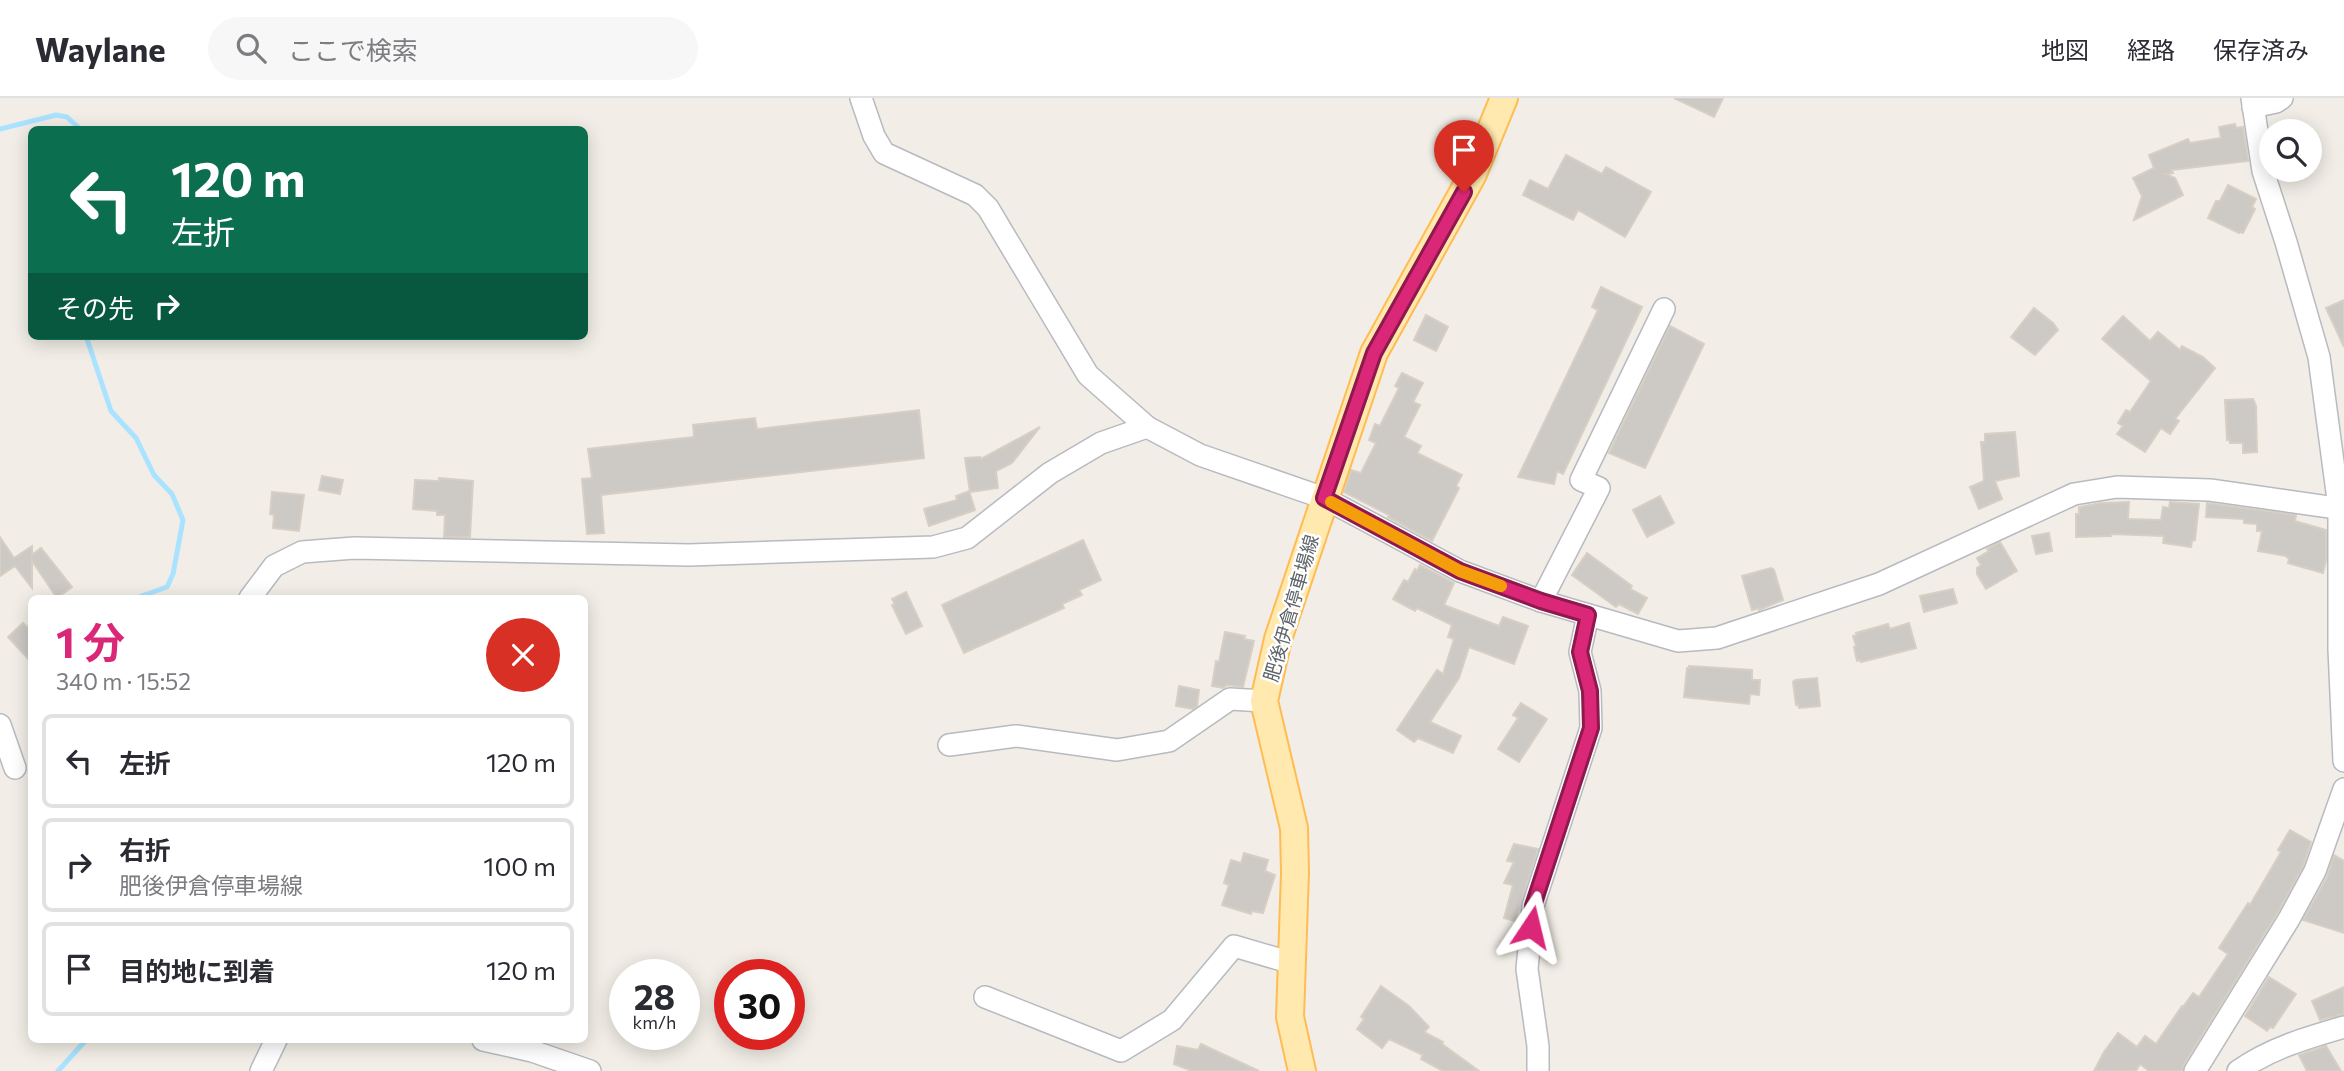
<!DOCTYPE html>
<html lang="ja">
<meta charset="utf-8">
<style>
:root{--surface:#fff;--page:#f7f7f7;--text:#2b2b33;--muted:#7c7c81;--line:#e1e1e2;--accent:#db2777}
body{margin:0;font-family:Commissioner,"Noto Sans JP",sans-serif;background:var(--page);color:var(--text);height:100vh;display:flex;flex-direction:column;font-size:26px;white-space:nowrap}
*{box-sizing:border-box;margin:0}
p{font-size:23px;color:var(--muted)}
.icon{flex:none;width:38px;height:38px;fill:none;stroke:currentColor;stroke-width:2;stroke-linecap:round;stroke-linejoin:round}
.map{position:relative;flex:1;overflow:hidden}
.details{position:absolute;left:28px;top:497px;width:560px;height:448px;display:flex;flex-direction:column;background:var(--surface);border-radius:10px;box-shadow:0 4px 18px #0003}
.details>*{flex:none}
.top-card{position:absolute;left:28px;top:28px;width:560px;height:214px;border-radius:10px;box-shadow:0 4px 18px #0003;background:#0b6e4f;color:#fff;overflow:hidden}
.buttons{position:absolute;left:2259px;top:21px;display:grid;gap:14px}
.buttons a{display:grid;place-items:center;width:63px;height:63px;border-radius:50%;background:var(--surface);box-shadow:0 4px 18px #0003;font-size:35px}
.speed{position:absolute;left:609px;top:861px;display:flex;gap:14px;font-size:35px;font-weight:700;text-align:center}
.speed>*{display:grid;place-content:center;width:91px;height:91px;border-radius:50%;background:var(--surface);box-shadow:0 4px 18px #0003;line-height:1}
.speed small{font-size:18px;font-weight:400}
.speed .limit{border:10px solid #d22;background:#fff;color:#111}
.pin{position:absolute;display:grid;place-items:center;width:60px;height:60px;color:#fff;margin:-72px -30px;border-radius:50% 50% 50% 0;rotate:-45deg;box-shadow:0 0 7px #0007}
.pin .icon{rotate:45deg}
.me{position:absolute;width:77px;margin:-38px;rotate:10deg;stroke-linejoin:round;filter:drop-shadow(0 0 5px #0008)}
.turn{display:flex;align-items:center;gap:24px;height:147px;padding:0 28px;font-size:32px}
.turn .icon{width:91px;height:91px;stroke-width:2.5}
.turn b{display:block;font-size:49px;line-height:60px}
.then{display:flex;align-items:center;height:66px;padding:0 28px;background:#0003;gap:14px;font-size:26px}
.round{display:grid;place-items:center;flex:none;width:74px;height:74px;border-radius:37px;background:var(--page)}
.headline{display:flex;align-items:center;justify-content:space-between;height:119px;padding:0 28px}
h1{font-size:42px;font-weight:700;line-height:52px;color:var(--accent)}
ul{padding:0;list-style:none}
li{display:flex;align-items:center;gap:21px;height:94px;margin:0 14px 10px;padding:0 14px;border:4px solid var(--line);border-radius:10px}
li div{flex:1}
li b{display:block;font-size:26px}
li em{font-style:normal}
header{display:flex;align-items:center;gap:42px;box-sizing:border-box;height:98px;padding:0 35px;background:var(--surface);border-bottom:2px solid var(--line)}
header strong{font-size:33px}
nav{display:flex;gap:38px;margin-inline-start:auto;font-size:24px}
.search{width:490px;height:63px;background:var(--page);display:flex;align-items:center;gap:18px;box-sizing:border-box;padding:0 24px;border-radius:38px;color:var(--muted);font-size:26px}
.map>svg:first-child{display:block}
</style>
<header>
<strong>Waylane</strong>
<div class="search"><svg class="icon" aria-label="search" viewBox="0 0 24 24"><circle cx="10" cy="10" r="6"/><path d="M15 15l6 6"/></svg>ここで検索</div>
<nav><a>地図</a><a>経路</a><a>保存済み</a></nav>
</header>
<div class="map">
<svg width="2344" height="973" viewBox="0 0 2344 973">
<rect width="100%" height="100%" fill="#f2eee7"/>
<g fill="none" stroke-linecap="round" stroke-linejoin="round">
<g stroke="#aae3ff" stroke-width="5">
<polyline points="0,31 56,17 67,19 81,32"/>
<polyline points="86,238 111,313 136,340 154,377 172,396 183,422 173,476 167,489 136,500"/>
<polyline points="58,973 86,942"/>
</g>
</g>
<g fill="#cdc9c4" stroke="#d7cfc4" stroke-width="2">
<polygon points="1674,0 1723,0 1714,19"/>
<polygon points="2235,26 2236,30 2243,29 2248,63 2171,72 2173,75 2166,76 2175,80 2183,97 2134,122 2142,98 2133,80 2154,70 2149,57 2188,41 2190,45 2221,40 2219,29"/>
<polygon points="1566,57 1602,76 1606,69 1651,94 1625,139 1578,112 1573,122 1523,97 1530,82 1548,91"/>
<polygon points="2228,87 2256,101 2252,109 2255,111 2243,135 2240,134 2239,135 2208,120 2216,103 2220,103"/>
<polygon points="1601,189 1642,209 1563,376 1557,373 1554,386 1518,379 1598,212 1592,209"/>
<polygon points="2344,202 2344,249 2326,210"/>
<polygon points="2034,210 2053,225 2058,232 2035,257 2011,239"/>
<polygon points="1426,217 1448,229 1436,253 1414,242"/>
<polygon points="2123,218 2150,243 2158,234 2180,252 2182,248 2203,259 2215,270 2175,321 2179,323 2170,336 2161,330 2145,354 2117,336 2123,328 2118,325 2126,312 2130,314 2151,283 2102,241"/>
<polygon points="1670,228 1704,246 1645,370 1609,355"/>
<polygon points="1402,275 1423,285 1413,304 1420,307 1404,339 1421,348 1417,355 1462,377 1456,388 1459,390 1432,443 1388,419 1389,417 1344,394 1351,372 1361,375 1376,345 1369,342 1375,326 1380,328 1399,290 1395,288"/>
<polygon points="2253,301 2256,308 2257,354 2243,355 2243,345 2230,345 2229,341 2227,342 2225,302"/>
<polygon points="919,312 924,360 601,397 604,435 587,436 582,381 592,380 588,351 694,339 693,327 755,320 757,331"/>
<polygon points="1040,329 1012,365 996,373 998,390 970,394 965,360 980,359 981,361"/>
<polygon points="2015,334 2019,378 1995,383 2002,401 1979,411 1970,389 1984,383 1981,344 1985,344 1985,336"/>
<polygon points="322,378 343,382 340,396 319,392"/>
<polygon points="439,380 473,383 470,439 444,439 445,417 437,417 437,413 413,411 415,382 439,383"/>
<polygon points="969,393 975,412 929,428 924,411 957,402 956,398"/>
<polygon points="272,394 304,397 299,433 273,430 274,417 270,416"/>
<polygon points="1660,398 1674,425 1647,439 1633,412"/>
<polygon points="2129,404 2128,421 2161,422 2163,409 2169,410 2170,404 2199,406 2195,442 2192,443 2191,449 2163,445 2164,438 2111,436 2111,438 2076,439 2076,416 2079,416 2079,409 2101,405"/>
<polygon points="2207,405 2296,417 2295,423 2326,432 2326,463 2323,475 2288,465 2289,461 2286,458 2258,453 2262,433 2257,433 2257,426 2244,425 2244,421 2206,419"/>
<polygon points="2049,435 2052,453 2036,456 2032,438"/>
<polygon points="0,439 14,460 32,448 32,457 41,450 72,489 57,500 32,463 32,490 15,468 0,478"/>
<polygon points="1083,442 1101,482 1079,492 1082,497 1062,506 1064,510 964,555 942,507"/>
<polygon points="2000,444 2017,473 1986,491 1977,476 1977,470 1981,467 1977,460 1989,453 1987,451"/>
<polygon points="1587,455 1632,488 1630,491 1647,500 1638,516 1619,506 1616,509 1572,477"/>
<polygon points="1420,467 1454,485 1444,507 1499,528 1503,519 1528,528 1514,566 1469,549 1459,580 1430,624 1461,638 1453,655 1418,640 1414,644 1397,632 1437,572 1443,576 1454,541 1448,539 1452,527 1417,510 1415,513 1393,501 1404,482 1408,484 1415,471 1417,473"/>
<polygon points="1771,470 1774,472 1783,502 1759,512 1759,510 1752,512 1742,478"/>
<polygon points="1953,491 1957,505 1924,514 1920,498"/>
<polygon points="906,494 922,528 906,536 892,507 895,506 892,501"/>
<polygon points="23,525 32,534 32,565 8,539"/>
<polygon points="1909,525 1916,550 1861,564 1860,562 1857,563 1854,549 1856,548 1853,538 1857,537 1856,535 1888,526 1890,531"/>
<polygon points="1225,534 1245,538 1244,541 1254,543 1243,589 1227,587 1223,590 1212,588 1216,563 1219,564"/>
<polygon points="1689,568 1752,572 1752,582 1760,582 1759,597 1750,596 1749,606 1684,599 1687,570 1689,570"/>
<polygon points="1817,580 1820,608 1799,610 1798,606 1796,607 1793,584 1795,582"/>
<polygon points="1179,588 1199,592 1197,608 1193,611 1176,608"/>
<polygon points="1521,605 1547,621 1519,664 1498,651 1518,620 1513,617"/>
<polygon points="2290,732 2311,744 2303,768 2278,814 2184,966 2182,973 2149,973 2140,966 2136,973 2094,973 2104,954 2118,935 2137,949 2145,938 2156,946 2182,908 2183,909 2193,895 2199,899 2228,856 2219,850 2248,805 2250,807 2281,754 2278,752"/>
<polygon points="1514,746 1538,751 1515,823 1504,820 1513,787 1504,785 1514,764 1507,763"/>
<polygon points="1244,755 1268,762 1265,773 1275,777 1263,815 1252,813 1251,816 1222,807 1229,787 1224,785 1231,762 1241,765"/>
<polygon points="2334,757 2344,763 2344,835 2303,822 2327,779"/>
<polygon points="2269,879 2296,896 2273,930 2270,929 2267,933 2245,918"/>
<polygon points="1381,888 1409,908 1429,929 1424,934 1443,944 1442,946 1479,973 1443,973 1421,961 1423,957 1389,941 1382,950 1357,931 1364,921 1361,919"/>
<polygon points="2344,889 2344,916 2320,922 2312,903"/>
<polygon points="1201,946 1259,973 1192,973 1174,966 1177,948 1198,952"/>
<polygon points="2326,948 2341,973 2307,973 2299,957"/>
</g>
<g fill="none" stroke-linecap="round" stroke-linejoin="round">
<defs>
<g id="minor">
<polyline points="861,0 874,38 884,55 975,97 988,110 1088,277 1147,329 1200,357 1324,400 1460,473 1541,503 1678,543 1717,540 1879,486 2074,396 2117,389 2210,392 2344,411"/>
<polyline points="2252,0 2263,73 2286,144 2319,259 2339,409 2339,551 2344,663"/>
<polyline points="2253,9 2276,4 2282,0"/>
<polyline points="250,500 274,468 302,454 354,450 689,457 933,449 967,440 1050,375 1101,345 1147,329"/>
<polyline points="1541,503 1599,390 1581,382 1664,211"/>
<polyline points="0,627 15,670"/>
<polyline points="949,647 1016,638 1117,652 1169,643 1230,601 1264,603"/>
<polyline points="985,899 1121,953 1172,922 1234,848 1292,865"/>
<polyline points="483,942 532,953 590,973"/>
<polyline points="261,973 276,942"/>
<polyline points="1538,973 1538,948 1527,871 1533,808 1591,630 1590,593 1580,554 1588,517"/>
<polyline points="2195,973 2289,821 2315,773 2344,691"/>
<path d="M2238,973C2271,950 2306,940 2344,929"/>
</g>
<polyline id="major" points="1302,973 1290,919 1295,775 1294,730 1264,603 1278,541 1374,255 1472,78 1504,0"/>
</defs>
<use href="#minor" stroke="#b7babf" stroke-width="24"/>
<use href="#major" stroke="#ffbc53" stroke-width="30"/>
<use href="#minor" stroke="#fff" stroke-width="21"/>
<use href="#major" stroke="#ffe9af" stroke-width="26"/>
</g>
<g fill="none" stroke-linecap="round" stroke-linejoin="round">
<defs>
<polyline id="route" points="1464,94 1374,255 1324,400 1460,473 1541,503 1588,517 1580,554 1590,593 1591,630 1533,808 1531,829"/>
</defs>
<use href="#route" stroke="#8e194d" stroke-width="18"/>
<use href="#route" stroke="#db2777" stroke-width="12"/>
<polyline stroke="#f59e0b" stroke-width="12" points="1331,404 1460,473 1501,488"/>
</g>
<g text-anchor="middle" stroke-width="5" stroke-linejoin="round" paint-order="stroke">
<g font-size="19" fill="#5e6469" stroke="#fff">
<text transform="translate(1291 510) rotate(-74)" y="7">肥後伊倉停車場線</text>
</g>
</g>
</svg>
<div class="buttons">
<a><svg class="icon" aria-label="search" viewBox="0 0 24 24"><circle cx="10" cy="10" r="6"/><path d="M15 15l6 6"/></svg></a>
</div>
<div class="speed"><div>28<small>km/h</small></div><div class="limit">30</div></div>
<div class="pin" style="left:1464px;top:94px;background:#d93025"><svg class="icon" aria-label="arrive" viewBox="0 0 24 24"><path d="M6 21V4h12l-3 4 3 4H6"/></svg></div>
<svg class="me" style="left:1531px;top:829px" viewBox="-20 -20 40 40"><path d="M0-17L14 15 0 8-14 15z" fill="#db2777" stroke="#fff" stroke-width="4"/></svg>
<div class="top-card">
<div class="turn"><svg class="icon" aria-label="left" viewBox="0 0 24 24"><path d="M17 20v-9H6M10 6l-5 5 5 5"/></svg><div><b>120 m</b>左折</div></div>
<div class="then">その先<svg class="icon" aria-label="right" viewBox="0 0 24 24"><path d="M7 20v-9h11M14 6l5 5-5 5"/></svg></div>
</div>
<section class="details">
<div class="headline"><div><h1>1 分</h1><p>340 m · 15:52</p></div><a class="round" style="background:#d93025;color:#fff"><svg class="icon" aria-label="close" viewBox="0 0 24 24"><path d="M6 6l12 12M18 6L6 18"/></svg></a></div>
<ul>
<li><svg class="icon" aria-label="left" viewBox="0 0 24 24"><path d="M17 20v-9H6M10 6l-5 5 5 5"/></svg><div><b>左折</b></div><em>120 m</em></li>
<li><svg class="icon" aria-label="right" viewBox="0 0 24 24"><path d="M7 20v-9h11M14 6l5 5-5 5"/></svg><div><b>右折</b><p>肥後伊倉停車場線</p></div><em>100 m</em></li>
<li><svg class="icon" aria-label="arrive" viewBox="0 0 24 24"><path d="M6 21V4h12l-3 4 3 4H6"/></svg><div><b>目的地に到着</b></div><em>120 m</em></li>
</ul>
</section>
</div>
